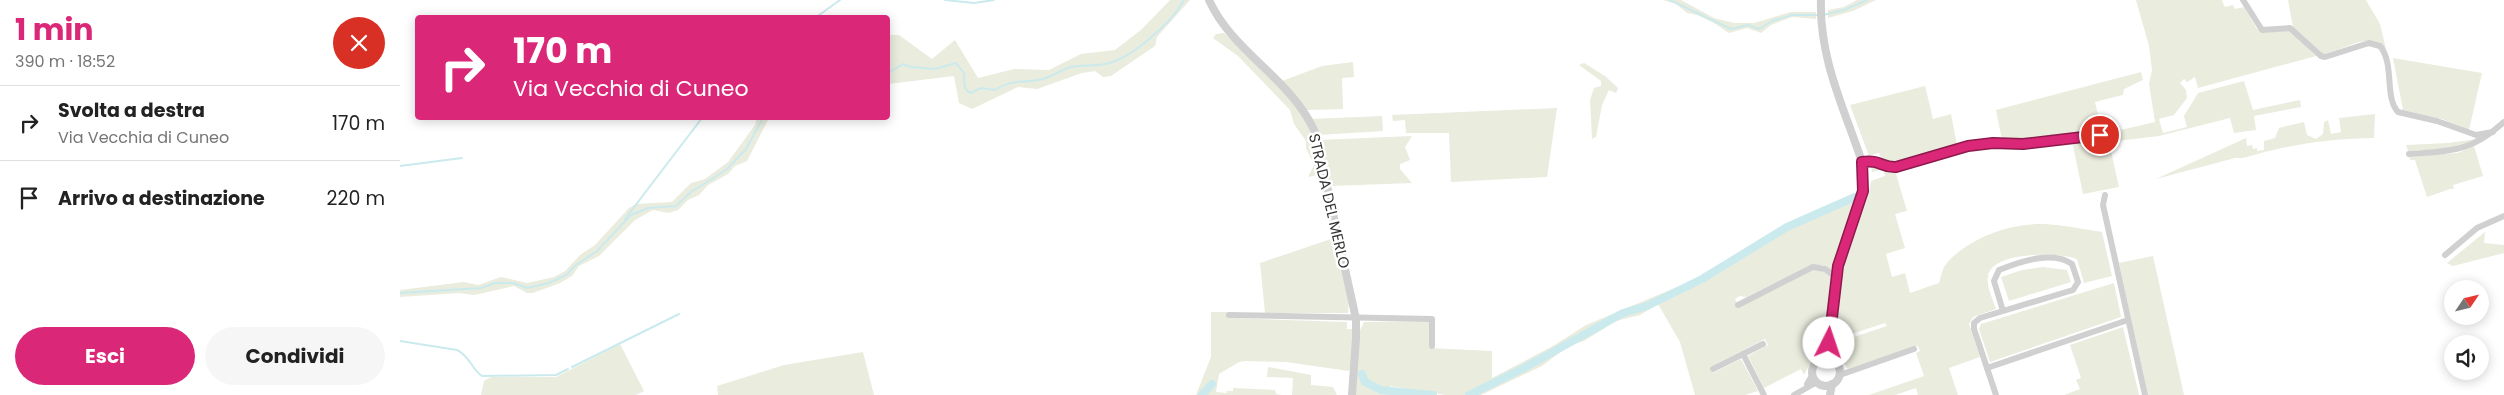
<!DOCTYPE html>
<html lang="it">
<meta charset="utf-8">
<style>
:root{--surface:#fff;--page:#f6f6f6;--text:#222;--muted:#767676;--line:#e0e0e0;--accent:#db2777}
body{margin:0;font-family:Poppins,sans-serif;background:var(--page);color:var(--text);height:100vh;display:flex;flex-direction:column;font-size:19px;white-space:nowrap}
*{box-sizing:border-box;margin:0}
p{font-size:16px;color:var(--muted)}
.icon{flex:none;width:28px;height:28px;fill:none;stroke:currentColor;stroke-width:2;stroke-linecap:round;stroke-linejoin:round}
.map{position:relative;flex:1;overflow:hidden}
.drawer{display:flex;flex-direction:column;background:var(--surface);width:400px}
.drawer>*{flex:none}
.guide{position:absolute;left:15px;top:15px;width:475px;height:105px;border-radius:5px;box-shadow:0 2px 12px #0003;background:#db2777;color:#fff;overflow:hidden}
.needle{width:32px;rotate:55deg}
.fabs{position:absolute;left:2044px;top:280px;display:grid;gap:10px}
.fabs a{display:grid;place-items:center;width:45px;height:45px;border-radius:50%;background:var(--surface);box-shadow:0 2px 12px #0003;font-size:25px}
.pin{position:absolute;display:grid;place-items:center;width:42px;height:42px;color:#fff;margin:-21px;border:2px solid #fff;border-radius:50%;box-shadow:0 1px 5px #0007}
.me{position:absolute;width:55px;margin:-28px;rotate:4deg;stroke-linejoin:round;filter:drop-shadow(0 0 4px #0008)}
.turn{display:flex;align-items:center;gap:18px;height:105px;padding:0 15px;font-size:22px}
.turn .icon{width:65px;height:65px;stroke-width:2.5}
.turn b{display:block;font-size:35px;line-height:42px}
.round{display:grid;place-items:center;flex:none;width:52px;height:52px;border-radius:26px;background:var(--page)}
.head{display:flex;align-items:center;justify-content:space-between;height:85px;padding:0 15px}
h1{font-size:30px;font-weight:700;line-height:38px;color:var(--accent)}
.button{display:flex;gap:10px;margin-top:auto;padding:10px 15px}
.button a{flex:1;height:58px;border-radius:30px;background:var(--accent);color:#fff;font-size:20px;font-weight:700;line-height:58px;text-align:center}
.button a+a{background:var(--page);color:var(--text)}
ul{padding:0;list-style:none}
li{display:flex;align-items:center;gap:15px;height:75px;padding:0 15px;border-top:1px solid var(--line)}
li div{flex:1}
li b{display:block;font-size:19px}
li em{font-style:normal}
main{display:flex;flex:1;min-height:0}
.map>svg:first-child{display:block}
</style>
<main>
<section class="drawer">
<div class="head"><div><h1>1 min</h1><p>390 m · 18:52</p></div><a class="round" style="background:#d93025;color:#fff"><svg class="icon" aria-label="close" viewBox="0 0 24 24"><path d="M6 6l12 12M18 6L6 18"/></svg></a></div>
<ul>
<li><svg class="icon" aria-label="right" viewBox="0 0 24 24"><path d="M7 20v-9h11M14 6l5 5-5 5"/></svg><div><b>Svolta a destra</b><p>Via Vecchia di Cuneo</p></div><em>170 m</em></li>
<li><svg class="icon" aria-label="arrive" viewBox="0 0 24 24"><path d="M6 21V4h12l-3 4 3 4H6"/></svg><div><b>Arrivo a destinazione</b></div><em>220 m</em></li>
</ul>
<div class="button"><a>Esci</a><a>Condividi</a></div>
</section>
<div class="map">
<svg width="2104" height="395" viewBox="0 0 2104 395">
<rect width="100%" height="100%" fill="#fff"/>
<g fill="#eaecde">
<polygon points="770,0 790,0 757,37 755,46 711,76 703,77 695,71 682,73 637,89 618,87 572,109 559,103 554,76 488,84 488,35 499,35 532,59 555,40 578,78 614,69 649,70 681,54 715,50 742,29"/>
<polygon points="1263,0 1281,0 1314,18 1334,23 1354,23 1391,12 1416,12 1416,19 1392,17 1371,25 1361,33 1347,28 1329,33 1314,23 1297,15 1287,13 1276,4"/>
<polygon points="1457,0 1476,0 1453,11 1428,18 1428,10 1444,7"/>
<polygon points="1736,0 1823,0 1822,1 1825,7 1833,5 1835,9 1844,7 1857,29 1862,32 1891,31 1916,56 1798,88 1795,77 1787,82 1784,79 1780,83 1786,90 1787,98 1774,115 1759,119 1763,133 1787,127 1784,116 1798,93 1844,81 1853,110 1900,100 1901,107 1854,116 1856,130 1834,133 1830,118 1759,136 1709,142 1719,187 1683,194 1672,141 1703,137 1703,134 1755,122 1749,84 1752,70 1749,46"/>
<path d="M1888,0H1966L1980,24L1986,49C1972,29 1942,51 1923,54L1893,27Z"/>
<polygon points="824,33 887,92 911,130 923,174 908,177 914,165 906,148 906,141 894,124 890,110 838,56 813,38 816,34"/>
<polygon points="1993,58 2082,73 2069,130 2042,119 2003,110"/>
<polygon points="953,62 954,77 942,78 943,109 906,110 882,81 922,66"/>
<polygon points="1184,63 1205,76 1218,88 1216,93 1209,90 1202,105 1196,137 1192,139 1190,100 1194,88 1201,86 1201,81 1179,65"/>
<polygon points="1741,72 1743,80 1724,89 1723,95 1695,102 1702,132 1631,140 1602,140 1596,110"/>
<path d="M1525,86L1533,119L1551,114L1557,145L1498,164C1488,164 1482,163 1479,153L1469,156L1450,105Z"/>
<polygon points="1157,108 1147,177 1051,182 1049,133 1006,133 1005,120 993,121 992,115"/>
<path d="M1975,114L1974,138C1939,138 1902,143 1869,151C1857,153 1848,159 1835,158L1756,179L1846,138L1847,146L1852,145L1853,149L1857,148V151L1864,150V141L1875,138L1879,128L1904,122L1907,135L1916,139L1923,134L1924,122L1928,120L1931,134L1941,132L1939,118Z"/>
<polygon points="982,116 983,131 918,135 911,119"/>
<polygon points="357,118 369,118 347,161 335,166 328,174 308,185 299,195 288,200 278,210 269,213 253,210 235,220 199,256 179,266 172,276 160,283 133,293 127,293 114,286 74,295 59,293 0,297 0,290 64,282 78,285 101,277 127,283 154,277 165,271 180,255 195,245 229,208 236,204 272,202 291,183 305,179 328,162 355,125"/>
<polygon points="1012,136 1005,147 1010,160 1000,164 1000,169 1012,183 931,186 935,195 941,237 919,140"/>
<polygon points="2078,139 2056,148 2008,151 2006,145 2048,143"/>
<polygon points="2074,146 2083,176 2053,185 2054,189 2050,189 2027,197 2015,160 2010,160 2009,156 2058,153"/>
<path d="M1471,164L1497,171L1496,174L1507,211L1495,214L1505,248L1486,254L1492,277L1505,273L1510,293L1539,283C1541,277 1542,269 1546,264C1568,238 1610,223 1644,224C1663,225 1683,229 1702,232L1712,276L1684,283L1677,259C1659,252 1592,251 1588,276C1586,286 1593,300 1596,309L1573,317L1569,324L1580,357L1549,368L1558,395H1518L1516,388L1495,395H1469L1524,376L1516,353L1520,351L1518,346L1448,369L1439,356V342L1487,326L1485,323L1439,338C1433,298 1445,262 1458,225C1463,211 1469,197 1471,181L1485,176L1483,169L1472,172Z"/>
<polygon points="925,187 949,300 948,313 865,313 860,263 931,239"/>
<polygon points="1458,194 1433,272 1423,265 1411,265 1346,297 1340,296 1335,299 1339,307 1414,270 1422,271 1432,277 1425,343 1412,359 1404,375 1401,369 1364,388 1348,356 1368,345 1365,339 1310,367 1313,373 1341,359 1358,391 1345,395 1295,395 1280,342 1258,304 1240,315 1216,321 1184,341 1168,346 1142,366 1081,395 1045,395 990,386 992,395 955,395 960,330 964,322 1030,321 1029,348 1092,351 1092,378 1153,346 1186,325 1301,277 1387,225"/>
<polygon points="2104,231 2104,253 2053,266 2047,263 2085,232 2084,243 2104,245"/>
<polygon points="1753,256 1784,395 1748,395 1719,263"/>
<polygon points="1643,267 1667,270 1671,282 1609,301 1601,277 1622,270"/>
<polygon points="1714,283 1721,317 1590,362 1579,329 1581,324"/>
<polygon points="811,312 827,312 828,318 947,322 947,329 953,329 951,363 949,371 886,362 846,361 839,362 819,374 816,392 827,393 827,391 833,391 833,388 875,390 876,394 882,395 796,395 811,357"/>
<polygon points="1723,327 1739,395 1664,395 1680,389 1676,380 1681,378 1670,345"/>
<polygon points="220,344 244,391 236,395 81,395 84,381 91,377 156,377"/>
<polygon points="463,352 474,395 318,395 317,386 384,365"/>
<polygon points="868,367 911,375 911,385 933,387 937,395 892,395 893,378 867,377"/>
</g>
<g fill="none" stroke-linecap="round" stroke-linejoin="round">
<g stroke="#cbeaed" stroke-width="2">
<polyline points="545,0 574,3 594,0"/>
<polyline points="1270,0 1331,29 1348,25 1359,29 1372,21 1392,15 1418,15"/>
<polyline points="1423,15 1444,10 1467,0"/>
<polyline points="415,18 440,0"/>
<path d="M488,73L503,64L511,67L535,69L556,63L564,73C565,82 562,88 570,93L581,88L595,90C613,78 624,84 643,79C653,76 661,70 671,67C683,64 696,67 709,63C733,57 772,22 784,0"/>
<polyline points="0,166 62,158"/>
<polyline points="225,219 302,118"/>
<polyline points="0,293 81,288 95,283 113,283 127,288 149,283 166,275 176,265 197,251 231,215 248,208 276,206 291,192 326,170 346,149 363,118"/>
<path d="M0,341L57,350C70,356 72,370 82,376L156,375L168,369"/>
<polyline points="172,367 279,314"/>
</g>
<g stroke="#cbeaed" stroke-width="8">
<polyline points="962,374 965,382 981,390 1033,395"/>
<polyline points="802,395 812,384"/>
<polyline points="1069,395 1124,368 1223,313 1247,306 1302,279 1387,227 1455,197"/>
</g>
<g stroke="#d0d0d0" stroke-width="6">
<path d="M1843,0L1862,30L1890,28L1921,56L1925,57L1969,43L1980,46C1995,64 1984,97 1998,112L2037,121L2076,135L2093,132"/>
<path d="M2009,154C2052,151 2071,152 2104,122"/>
<polyline points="1462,162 1477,161 1492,167 1568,146 1593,143 1628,143 1700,135"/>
<polyline points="1705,195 1703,205 1745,395"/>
<polyline points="2045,255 2077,228 2104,216"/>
<polyline points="1338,305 1413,267 1425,269 1436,277"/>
<polyline points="829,315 1032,319 1032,346"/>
<polyline points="1343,354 1364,395"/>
<polyline points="1587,368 1728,320"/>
<polyline points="1313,369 1363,344"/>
<polyline points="1440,375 1514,349"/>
<polyline points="1407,384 1413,374"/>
<polyline points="1394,395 1417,382"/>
<path d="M1596,395L1574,329V323L1580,318L1673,290L1678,282L1672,264C1652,250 1619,262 1599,270L1594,281L1603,311"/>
</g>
<g stroke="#d0d0d0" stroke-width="8">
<path d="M809,0C833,53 891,78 915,132L956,319V338L952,395"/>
<path d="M1421,0C1419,58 1444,108 1462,162C1468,196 1450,225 1440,257C1435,278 1432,300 1430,321C1429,334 1427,347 1431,359"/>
<circle cx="1426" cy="372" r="14"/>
<polyline points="1430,395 1432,384"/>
</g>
</g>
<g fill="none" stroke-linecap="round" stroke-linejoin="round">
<defs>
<path id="route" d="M1429,343L1438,266L1463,191L1462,162C1480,159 1482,168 1496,167L1568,146L1593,143L1623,144L1700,135"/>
</defs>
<use href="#route" stroke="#8e194d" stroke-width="12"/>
<use href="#route" stroke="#db2777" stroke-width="9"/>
</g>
<g text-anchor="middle" stroke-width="5" stroke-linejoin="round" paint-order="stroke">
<g font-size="15" fill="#333" stroke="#fff">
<text transform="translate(929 201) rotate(77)" y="5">STRADA DEL MERLO</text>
</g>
</g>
</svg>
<div class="fabs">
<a><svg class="needle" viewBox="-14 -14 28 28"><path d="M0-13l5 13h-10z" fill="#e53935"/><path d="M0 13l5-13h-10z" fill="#767676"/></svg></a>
<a><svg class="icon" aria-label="sound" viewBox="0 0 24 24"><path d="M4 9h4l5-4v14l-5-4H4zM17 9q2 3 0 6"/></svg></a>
</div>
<div class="pin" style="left:1700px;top:135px;background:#d93025"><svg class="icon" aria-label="arrive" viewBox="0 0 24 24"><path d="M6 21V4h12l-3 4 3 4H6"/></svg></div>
<svg class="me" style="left:1429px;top:343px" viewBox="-20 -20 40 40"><circle r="19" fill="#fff"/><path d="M0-13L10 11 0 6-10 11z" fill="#db2777"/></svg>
<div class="guide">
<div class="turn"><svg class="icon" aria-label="right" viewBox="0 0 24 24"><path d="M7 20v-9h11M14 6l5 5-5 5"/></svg><div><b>170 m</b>Via Vecchia di Cuneo</div></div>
</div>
</div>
</main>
